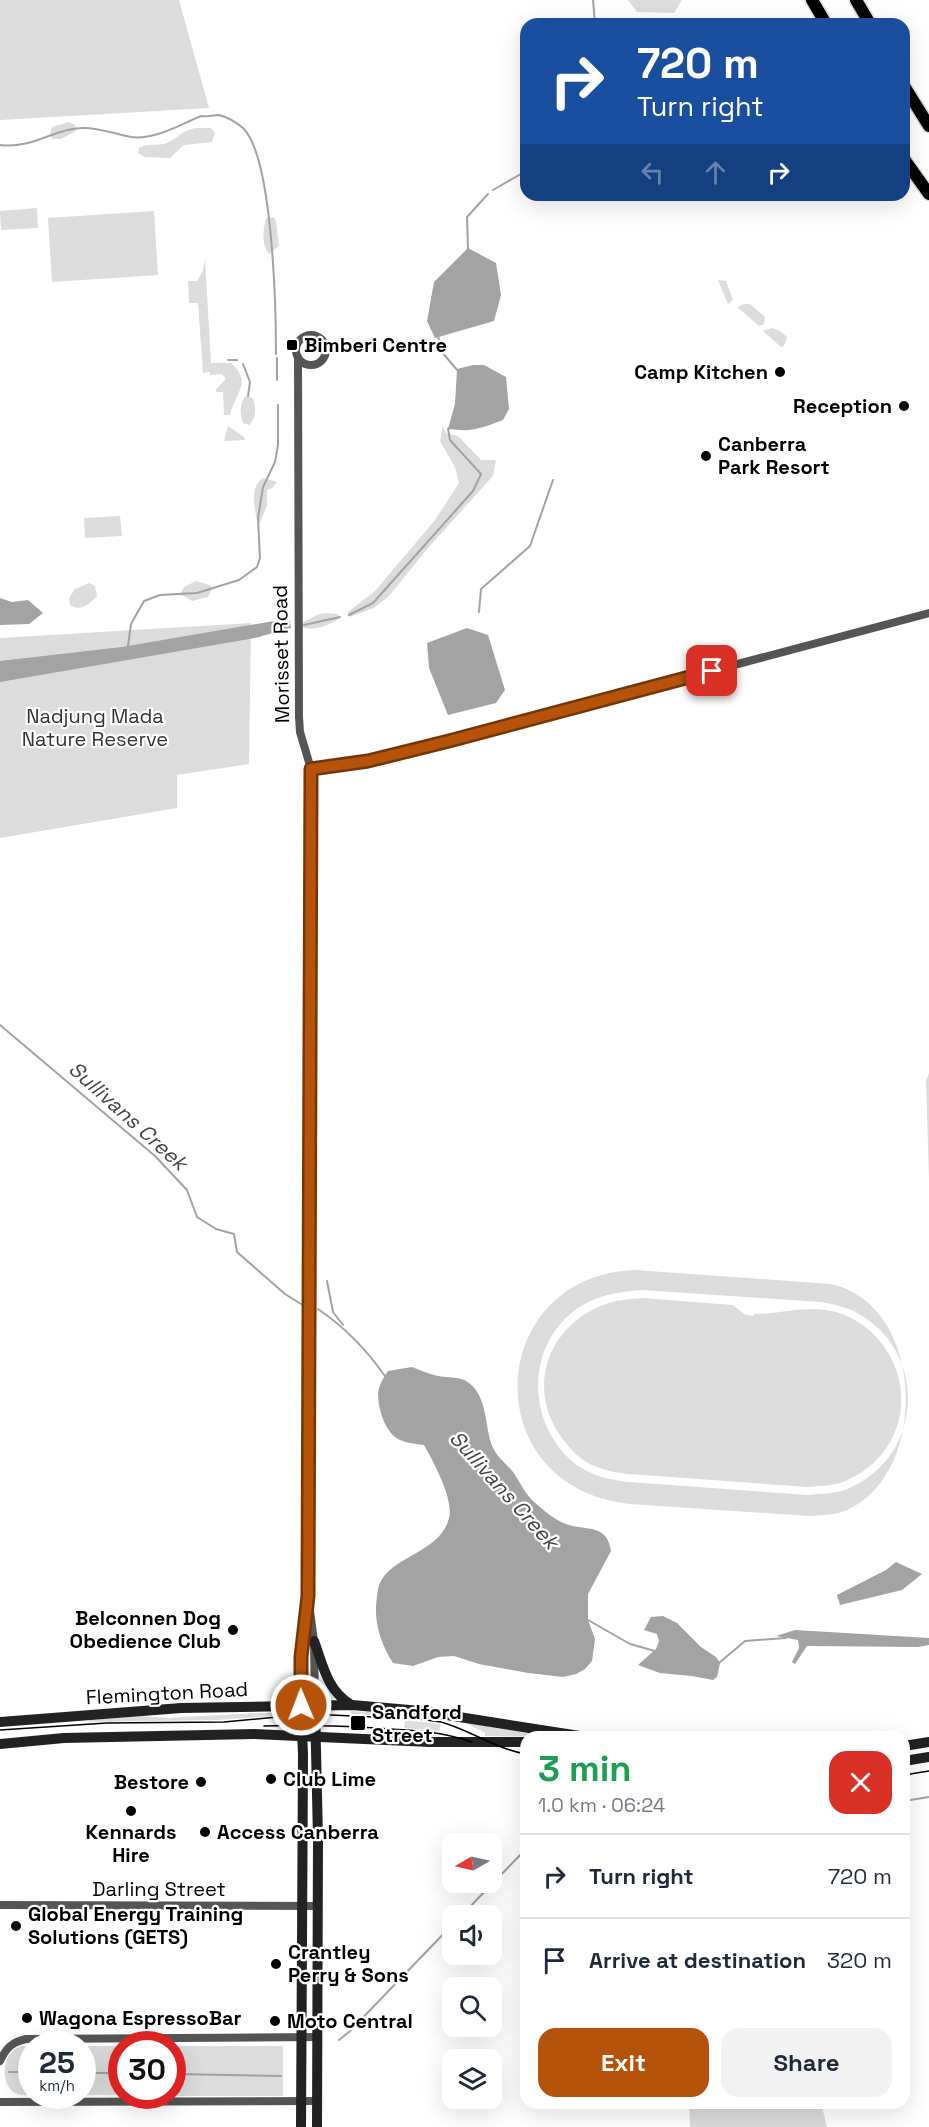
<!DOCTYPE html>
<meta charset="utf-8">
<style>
:root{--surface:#fff;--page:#f2f2f3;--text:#1f2937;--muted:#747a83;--line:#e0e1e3;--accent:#b45309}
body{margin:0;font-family:"Space Grotesk",sans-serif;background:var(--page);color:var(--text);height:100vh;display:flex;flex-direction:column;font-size:22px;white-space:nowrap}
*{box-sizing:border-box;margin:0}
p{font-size:20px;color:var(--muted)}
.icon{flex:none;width:33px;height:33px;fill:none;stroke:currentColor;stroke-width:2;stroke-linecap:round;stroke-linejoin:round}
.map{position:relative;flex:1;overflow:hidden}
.panel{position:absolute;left:520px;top:1731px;width:390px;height:378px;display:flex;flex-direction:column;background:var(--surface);border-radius:18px;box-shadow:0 6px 24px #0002}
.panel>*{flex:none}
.hud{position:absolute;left:520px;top:18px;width:390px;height:183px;border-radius:18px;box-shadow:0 6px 24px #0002;background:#1a4fa0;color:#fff;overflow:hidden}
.needle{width:39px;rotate:261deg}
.controls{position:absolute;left:442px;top:1833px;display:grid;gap:12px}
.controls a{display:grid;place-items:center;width:60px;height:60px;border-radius:12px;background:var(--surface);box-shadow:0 6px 24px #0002;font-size:30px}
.speed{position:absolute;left:18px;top:2031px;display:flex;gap:12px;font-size:30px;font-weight:700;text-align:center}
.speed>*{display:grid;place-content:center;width:78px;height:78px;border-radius:50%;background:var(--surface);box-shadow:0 6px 24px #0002;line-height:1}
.speed small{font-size:15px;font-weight:400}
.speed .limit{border:9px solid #d22;background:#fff;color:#111}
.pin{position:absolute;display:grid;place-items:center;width:51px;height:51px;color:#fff;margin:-26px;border-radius:12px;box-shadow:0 3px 9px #0006}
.me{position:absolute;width:66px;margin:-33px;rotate:359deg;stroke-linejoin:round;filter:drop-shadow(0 0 4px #0008)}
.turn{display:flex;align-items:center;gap:21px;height:126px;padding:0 18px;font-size:27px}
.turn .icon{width:78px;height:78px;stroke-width:2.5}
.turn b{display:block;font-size:42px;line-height:51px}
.lanes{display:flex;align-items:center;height:57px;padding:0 18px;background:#0003;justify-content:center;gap:30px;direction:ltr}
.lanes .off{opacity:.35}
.round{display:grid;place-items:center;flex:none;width:63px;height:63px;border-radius:18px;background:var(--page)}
.summary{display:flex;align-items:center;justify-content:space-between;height:102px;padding:0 18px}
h1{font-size:36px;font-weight:600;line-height:45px;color:#1e9e55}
.action{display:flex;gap:12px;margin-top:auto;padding:12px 18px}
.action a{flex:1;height:69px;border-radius:18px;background:var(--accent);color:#fff;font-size:24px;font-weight:600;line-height:69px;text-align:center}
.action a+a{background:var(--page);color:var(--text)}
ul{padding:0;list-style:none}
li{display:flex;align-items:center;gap:18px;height:84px;padding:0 18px;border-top:2px solid var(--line)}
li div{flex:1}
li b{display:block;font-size:22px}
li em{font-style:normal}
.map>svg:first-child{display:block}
</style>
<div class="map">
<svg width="929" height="2127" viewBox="0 0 929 2127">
<rect width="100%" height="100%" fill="#fff"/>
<g fill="#dcdcdc" fill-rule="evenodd">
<polygon points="0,0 179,0 209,108 0,120"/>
<polygon points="628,0 682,0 674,13 637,12"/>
<polygon points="69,122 75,125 76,131 61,139 52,139 50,133 52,127"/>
<path d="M196,128H211L215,133L212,142L184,145L170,158L145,157L138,153L139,148C150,142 160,147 169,142C181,136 181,131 196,128Z"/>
<polygon points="37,208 38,228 1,230 0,211"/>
<polygon points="154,211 158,275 52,282 48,218"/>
<path d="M274,217L276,221L279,246L269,254C261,244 263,230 266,218Z"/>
<path d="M205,259L211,363H231C253,382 235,393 230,415H224L223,392H216V389L225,380V377L222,374L210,375V372L203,373L198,303H189L188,281H197L203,271Z"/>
<polygon points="718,280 726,281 733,300 728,304"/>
<polygon points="744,304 750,304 765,317 764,324 759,326 737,307"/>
<polygon points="772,328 780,331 787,337 784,346 781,347 763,331"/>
<path d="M246,396L253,398C256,408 257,417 249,425L243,423C240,415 239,402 246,396Z"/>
<polygon points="228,426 244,437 245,440 224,441"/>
<polygon points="443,426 446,433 458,436 481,460 496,460 493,476 428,548 389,596 374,608 349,617 348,612 375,591 435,520 459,483 455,467 440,441"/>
<path d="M263,478L277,482L272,488L267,490V505L260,523L257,522C255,508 249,487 263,478Z"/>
<polygon points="120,516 122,536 85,538 84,518"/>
<polygon points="196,581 210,585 212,589 208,597 192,601 180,594 184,587"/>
<path d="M89,583L95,586L97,596C88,605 82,612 70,605L69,598L75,589Z"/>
<path d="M324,613L338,614L339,619C328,625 314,632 302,627V623L317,615Z"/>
<polygon points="251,623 249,764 177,775 177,808 0,838 0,638"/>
<polygon points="929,1073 929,1180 926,1081"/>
<path d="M634,1270L831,1284C929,1306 929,1481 842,1512C832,1515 821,1515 810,1516L630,1504C474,1487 485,1276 634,1270ZM642,1290L820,1302C833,1304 847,1307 859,1314C929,1354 923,1458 847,1489C835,1494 820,1494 807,1495L629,1482C611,1480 592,1476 577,1465C522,1423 525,1335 588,1302C605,1294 623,1291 642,1290Z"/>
<path d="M642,1298L733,1305L744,1314L753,1316L754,1314C782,1314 809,1304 836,1312C862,1320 882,1338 893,1362C915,1410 892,1463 843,1482C831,1486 819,1486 807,1487L629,1474C618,1473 608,1471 597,1467C585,1463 573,1453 565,1442C524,1392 546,1325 606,1304C617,1300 630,1299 642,1298Z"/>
<polygon points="351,1711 405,1714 404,1717 351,1714"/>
<polygon points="258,1713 272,1713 272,1716 218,1720 89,1722 89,1720 140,1716 167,1718"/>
<polygon points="405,1720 441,1724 439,1731 404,1728"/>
<polygon points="464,1722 550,1737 485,1736 485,1733"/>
<path d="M21,2046H31V2095C25,2095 18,2096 13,2092C0,2081 2,2052 21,2046Z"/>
<polygon points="82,2046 121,2046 121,2095 83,2095"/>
<polygon points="173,2046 283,2046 283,2096 127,2096 172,2096"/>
<polygon points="689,2103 821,2103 827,2127 690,2127"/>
</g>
<g fill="#a3a3a3">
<polygon points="468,248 496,263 501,295 494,321 435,338 427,321 434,282"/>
<path d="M473,365H484L506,377L509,409L503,420C493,424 479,429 469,430C463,431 454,429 448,429L455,404L457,369Z"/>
<polygon points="0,598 12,602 28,600 43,613 29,624 0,625"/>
<polygon points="274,621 290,621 291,628 255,638 0,682 0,661 122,647"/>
<polygon points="467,628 488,635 505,690 496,703 448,715 429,668 427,643"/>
<path d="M412,1367C420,1370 429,1374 438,1376C448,1378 461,1376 469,1383C487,1397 485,1424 491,1443C496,1457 505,1462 513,1472C520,1482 525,1494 534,1502C545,1511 555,1521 569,1525C589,1531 607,1524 611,1551L588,1594V1620L595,1639L592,1661L585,1669L576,1674L563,1677L528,1673L479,1664L454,1656L438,1657L413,1666L393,1663C382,1646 375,1626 376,1606C377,1599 377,1589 380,1583C392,1556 441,1552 449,1518C454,1499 433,1461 424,1445C416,1444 407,1443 400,1440C385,1433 378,1409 378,1393C379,1385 384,1377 388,1371Z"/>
<polygon points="896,1562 922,1574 902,1590 840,1605 837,1595 886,1570"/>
<polygon points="663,1616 677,1623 701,1647 716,1657 720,1663 717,1677 713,1680 692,1676 660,1673 638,1665 656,1649 659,1641 657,1634 644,1630 651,1617"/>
<polygon points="795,1630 929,1638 929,1645 918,1647 807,1646 795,1664 792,1662 799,1648 798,1640 776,1636"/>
</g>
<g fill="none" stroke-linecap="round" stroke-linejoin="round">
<g stroke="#a3a3a3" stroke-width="2">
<polyline points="593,0 595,24"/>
<path d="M0,145C33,149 53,129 81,128C98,127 114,134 131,137C155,140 179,125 201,116C207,117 213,115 219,115C227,117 237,123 243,128C273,157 276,310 276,354"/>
<polyline points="493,190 526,171"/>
<polyline points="468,249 467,217 488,194"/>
<polyline points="438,335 441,351 458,371"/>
<polyline points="277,358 277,380"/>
<polyline points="228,360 237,360"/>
<polyline points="243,364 250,382 248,396"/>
<polyline points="479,612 481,589 530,546 553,480"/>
<polyline points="349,615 373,603 473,491 481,474 450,440 448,429 450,428"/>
<polyline points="304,625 340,617"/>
<polyline points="128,646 131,624 144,601 160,595 197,593 239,580 257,567 260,558 258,518 263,487 275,462 278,445 278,405"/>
<polyline points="0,1025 155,1156 187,1190 197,1217 216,1229 234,1234 237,1252 285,1294 301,1304"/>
<polyline points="327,1281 333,1312 343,1325"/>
<path d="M318,1309C346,1328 366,1349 385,1376"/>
<polyline points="588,1620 630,1644 655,1651"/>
<polyline points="719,1663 745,1641 786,1638"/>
<polyline points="904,1801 929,1797"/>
<polyline points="461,1916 526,1849"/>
<polyline points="339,2040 349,2032 453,1924"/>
<polyline points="9,2072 32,2072"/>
<polyline points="82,2073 122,2073"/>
<polyline points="172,2074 281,2076"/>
</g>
<defs>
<g id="trunk">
<polyline points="812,0 826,24"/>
<polyline points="856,0 870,24"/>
<polyline points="904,86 929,126"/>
<polyline points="904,159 929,194"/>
</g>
</defs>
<use href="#trunk" stroke="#dbdbdb" stroke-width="15"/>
<g stroke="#555" stroke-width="8">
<circle cx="311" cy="350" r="15"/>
<polyline points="298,358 299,717 300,732 311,769 308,1596 314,1641 315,1705"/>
<polyline points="311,769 368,761 449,741 929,613"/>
<polyline points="301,1705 301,1657 307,1609"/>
<polyline points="0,1905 317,1906"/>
<path d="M0,2061C6,2048 12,2042 26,2039L317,2037"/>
<polyline points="0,2102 317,2101"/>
</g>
<g stroke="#222" stroke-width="10">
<path d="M314,1641C323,1665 327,1690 350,1704"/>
<polyline points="301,1705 303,1755 301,2127"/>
<polyline points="315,1705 318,1839 317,2127"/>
<polyline points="0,1722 181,1708 352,1705 421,1711 586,1737"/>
<polyline points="0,1744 64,1738 254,1734 430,1742 526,1742"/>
<polyline points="904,1746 929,1742"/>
<polyline points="904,1761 929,1757"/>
</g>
<use href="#trunk" stroke="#000" stroke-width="12"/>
<g stroke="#000" stroke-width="1.5">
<path d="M264,1726C301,1725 338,1726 376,1728C410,1730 440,1731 472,1742"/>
<path d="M0,1730L107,1723L224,1722L309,1714L418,1719L441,1722C470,1730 496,1749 526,1754"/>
<polyline points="904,1775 929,1771"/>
</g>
</g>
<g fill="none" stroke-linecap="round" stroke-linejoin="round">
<defs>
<polyline id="route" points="301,1705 301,1657 308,1596 311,769 368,761 449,741 712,671"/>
</defs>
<use href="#route" stroke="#753606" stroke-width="15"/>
<use href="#route" stroke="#b45309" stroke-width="10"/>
</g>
<g fill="#000" stroke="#fff" stroke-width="2">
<rect x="286" y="339" width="12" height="12" rx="3"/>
<circle cx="780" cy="372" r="6"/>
<circle cx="904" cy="406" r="6"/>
<circle cx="706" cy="456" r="6"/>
<circle cx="233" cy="1630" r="6"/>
<rect x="350" y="1715" width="16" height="16" rx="3"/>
<circle cx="271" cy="1779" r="6"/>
<circle cx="201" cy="1782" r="6"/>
<circle cx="131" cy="1811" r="6"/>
<circle cx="205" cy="1832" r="6"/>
<circle cx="16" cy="1926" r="6"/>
<circle cx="276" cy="1964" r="6"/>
<circle cx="27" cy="2018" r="6"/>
<circle cx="275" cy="2021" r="6"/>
</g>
<g text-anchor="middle" stroke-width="4.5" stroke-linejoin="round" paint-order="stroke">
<g font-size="20" font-weight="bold" fill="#000" stroke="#fff" text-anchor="start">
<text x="304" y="352">Bimberi Centre</text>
<text x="768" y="379" text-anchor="end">Camp Kitchen</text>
<text x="892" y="413" text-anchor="end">Reception</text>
<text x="718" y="451">Canberra<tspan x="718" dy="23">Park Resort</tspan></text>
<text x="221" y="1625" text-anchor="end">Belconnen Dog<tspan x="221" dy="23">Obedience Club</tspan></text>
<text x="372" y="1719">Sandford<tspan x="372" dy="23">Street</tspan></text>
<text x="283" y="1786">Club Lime</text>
<text x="189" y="1789" text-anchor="end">Bestore</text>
<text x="131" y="1839" text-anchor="middle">Kennards<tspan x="131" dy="23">Hire</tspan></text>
<text x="217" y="1839">Access Canberra</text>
<text x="28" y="1921">Global Energy Training<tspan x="28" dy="23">Solutions (GETS)</tspan></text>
<text x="288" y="1959">Crantley<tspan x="288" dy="23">Perry &amp; Sons</tspan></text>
<text x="39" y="2025">Wagona EspressoBar</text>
<text x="287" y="2028">Moto Central</text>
</g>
<g font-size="20" fill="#000" stroke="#fff">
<text transform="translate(281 654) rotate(-91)" y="7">Morisset Road</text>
<text transform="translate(167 1693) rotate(-3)" y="7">Flemington Road</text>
<text x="159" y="1896">Darling Street</text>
</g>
<g font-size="20" fill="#333" stroke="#fff">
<text x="95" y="723">Nadjung Mada<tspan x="95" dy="23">Nature Reserve</tspan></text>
</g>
<g font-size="21" font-style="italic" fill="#444" stroke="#fff">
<text transform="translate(128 1116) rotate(42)" y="7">Sullivans Creek</text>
<text transform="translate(504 1490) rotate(48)" y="7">Sullivans Creek</text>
</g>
</g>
</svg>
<div class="controls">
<a><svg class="needle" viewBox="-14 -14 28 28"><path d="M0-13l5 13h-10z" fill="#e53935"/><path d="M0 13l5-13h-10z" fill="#747a83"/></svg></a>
<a><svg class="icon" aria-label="sound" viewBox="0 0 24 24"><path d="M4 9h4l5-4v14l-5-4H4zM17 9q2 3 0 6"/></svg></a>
<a><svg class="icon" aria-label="search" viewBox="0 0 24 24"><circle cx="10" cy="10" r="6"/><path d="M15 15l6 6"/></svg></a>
<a><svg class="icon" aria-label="layers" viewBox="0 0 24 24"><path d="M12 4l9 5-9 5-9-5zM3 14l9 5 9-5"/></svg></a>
</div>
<div class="speed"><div>25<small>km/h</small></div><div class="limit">30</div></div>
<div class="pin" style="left:712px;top:671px;background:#d93025"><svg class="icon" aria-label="arrive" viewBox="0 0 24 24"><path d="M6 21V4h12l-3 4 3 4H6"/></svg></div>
<svg class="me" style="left:301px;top:1705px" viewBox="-20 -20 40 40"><circle r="17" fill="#b45309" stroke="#fff" stroke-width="3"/><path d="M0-11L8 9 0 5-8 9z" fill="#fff"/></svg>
<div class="hud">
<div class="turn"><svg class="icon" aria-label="right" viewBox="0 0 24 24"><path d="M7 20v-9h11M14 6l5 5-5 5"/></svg><div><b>720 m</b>Turn right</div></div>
<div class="lanes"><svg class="icon off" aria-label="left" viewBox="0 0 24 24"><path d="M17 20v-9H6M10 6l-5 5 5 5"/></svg><svg class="icon off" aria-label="ahead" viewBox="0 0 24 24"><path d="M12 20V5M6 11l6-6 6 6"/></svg><svg class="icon" aria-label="right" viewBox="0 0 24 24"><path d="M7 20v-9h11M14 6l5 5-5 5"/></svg></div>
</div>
<section class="panel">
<div class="summary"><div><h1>3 min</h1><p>1.0 km · 06:24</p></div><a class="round" style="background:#d93025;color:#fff"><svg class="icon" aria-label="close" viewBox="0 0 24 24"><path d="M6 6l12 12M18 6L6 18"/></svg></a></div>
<ul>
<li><svg class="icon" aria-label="right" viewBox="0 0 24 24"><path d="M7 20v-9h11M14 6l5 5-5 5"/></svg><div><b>Turn right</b></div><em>720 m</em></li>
<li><svg class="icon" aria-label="arrive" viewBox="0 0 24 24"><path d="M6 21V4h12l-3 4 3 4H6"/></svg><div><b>Arrive at destination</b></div><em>320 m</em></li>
</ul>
<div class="action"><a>Exit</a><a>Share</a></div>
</section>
</div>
